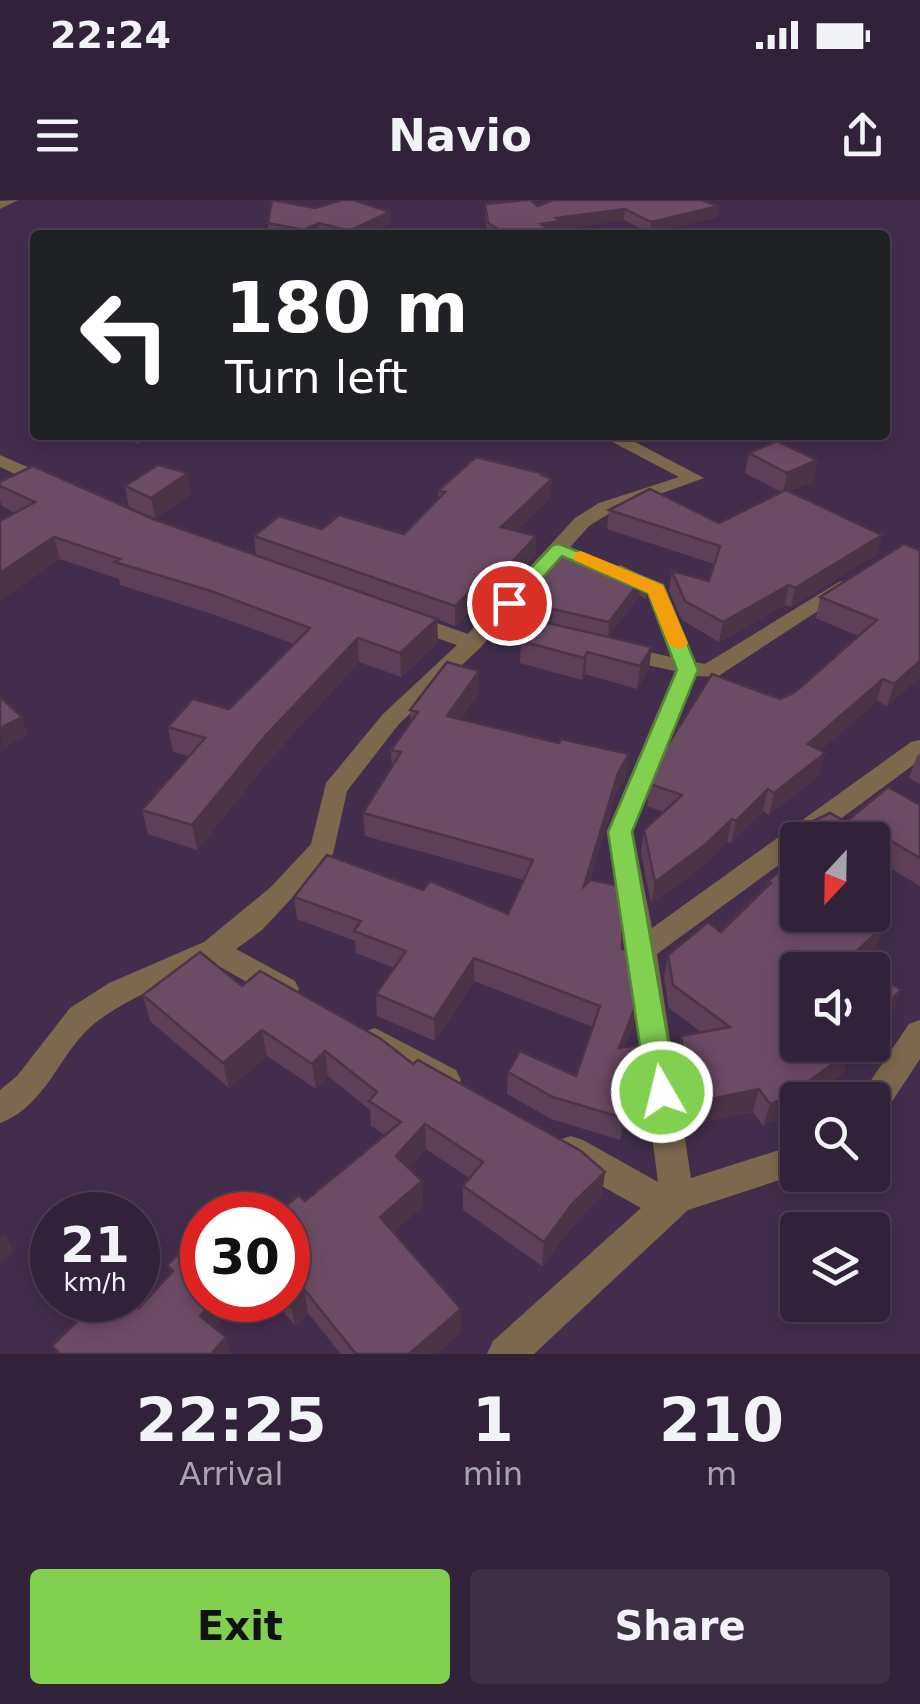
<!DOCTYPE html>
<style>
:root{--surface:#322239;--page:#3d2f44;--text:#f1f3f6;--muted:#a8a4ae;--line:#4d3f53;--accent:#82d04f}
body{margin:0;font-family:"DejaVu Sans",sans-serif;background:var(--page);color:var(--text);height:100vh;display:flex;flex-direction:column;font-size:38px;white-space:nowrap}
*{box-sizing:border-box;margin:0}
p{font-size:32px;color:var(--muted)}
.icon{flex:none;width:55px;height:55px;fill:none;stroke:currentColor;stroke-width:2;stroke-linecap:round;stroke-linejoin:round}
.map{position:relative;height:1154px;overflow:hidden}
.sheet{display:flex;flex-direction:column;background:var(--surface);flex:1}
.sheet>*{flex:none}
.hud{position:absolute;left:30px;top:30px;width:860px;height:210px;border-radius:10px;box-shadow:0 5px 15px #0003,0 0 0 2px var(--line);background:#202124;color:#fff;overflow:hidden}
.needle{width:65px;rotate:202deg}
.fabs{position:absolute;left:780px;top:622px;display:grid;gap:20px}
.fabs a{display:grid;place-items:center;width:110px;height:110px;border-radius:10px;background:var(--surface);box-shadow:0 5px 15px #0003,0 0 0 2px var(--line);font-size:50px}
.speed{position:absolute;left:30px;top:992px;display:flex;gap:20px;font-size:50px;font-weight:700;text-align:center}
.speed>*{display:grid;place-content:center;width:130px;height:130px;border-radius:50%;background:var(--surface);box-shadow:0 5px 15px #0003,0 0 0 2px var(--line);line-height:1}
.speed small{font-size:25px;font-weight:400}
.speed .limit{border:15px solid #d22;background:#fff;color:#111}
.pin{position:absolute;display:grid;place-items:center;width:85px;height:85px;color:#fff;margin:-42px;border:5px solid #fff;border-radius:50%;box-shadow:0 2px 10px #0007}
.me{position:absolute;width:110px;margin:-55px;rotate:352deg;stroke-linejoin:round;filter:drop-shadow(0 0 8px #0008)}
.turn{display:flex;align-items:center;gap:35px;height:210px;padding:0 30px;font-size:45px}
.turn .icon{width:130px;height:130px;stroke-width:2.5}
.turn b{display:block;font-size:70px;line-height:85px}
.eta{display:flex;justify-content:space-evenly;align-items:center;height:170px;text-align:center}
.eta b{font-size:60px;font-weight:700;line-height:70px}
.button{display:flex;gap:20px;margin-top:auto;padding:20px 30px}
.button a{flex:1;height:115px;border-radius:10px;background:var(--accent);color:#111;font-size:40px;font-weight:700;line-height:115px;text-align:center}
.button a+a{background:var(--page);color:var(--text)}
.status{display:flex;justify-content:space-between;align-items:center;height:70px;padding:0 50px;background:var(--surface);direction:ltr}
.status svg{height:28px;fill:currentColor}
header{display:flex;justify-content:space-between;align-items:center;height:130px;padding:0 30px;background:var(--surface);font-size:45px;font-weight:700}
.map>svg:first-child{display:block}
</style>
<div class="status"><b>22:24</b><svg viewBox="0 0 49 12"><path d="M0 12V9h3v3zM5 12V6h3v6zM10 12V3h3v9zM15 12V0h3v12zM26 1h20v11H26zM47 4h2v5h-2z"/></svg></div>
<header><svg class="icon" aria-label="menu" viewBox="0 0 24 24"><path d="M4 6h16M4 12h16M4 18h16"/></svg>Navio<svg class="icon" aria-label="share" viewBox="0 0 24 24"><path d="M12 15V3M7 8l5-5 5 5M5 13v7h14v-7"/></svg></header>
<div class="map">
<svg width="920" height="1154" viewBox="0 0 920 1154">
<rect width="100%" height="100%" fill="#422e4c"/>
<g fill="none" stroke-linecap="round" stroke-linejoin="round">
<g fill="#7c684c" fill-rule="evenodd">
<polygon points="18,0 0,9 0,1"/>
<path d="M599,235H622L704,278L613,311L589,326L480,448L399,524L347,591L333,654L262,730L236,749L295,781L299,789L295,797L284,801L273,797L213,763C173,781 130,796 95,823C59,852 47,906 0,923V890L17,876L70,808L109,783L204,742L271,687L311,644L326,583L383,514L457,445L398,425L395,420L398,415H414L468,434L575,318L599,303L679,277Z"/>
<polygon points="0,255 57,280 60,284 51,290 45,288 0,267"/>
<polygon points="620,365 663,385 695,462 705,464 839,382 846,380 856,386 717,477 696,476 633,631 652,728 911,542 920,540 920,560 812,640 798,640 798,651 657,754 691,978 798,944 798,974 688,1010 534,1154 487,1154 493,1141 641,1008 559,962 554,951 559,940 571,936 583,940 658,982 628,750 607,631 675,471 610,457 607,452 618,445 671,457 647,393 610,371"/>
<polygon points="920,820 920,859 883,915 872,919 872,900 858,900 861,895 909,824"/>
<polygon points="375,828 456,870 461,880 456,890 445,894 434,890 364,850 360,841 364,832"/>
</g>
</g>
<g fill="#5d4057">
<polygon points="485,4 538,6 719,6 717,17 650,33 624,20 560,30 560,33 548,35 488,35 485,16"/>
<polygon points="315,8 390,12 391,23 364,35 319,34 277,35 269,33 268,23"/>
<polygon points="111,235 154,235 139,244"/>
<polygon points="749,253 817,260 813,281 789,291 877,354 791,407 785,405 719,442 682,420 669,391 672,371 709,381 714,364 607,329 609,310 719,323 781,292 745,273"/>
<polygon points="545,274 551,297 516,331 536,336 536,355 485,410 475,406 455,426 437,419 438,442 401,477 359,462 271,558 197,650 148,634 142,610 189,556 173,552 168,527 229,509 294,444 215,415 120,385 119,379 60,359 0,400 0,321 15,313 2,306 0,300 0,282 153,319 256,355 254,336 322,329 404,334 438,299 438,291"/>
<polygon points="125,286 191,294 155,318 129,307"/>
<polygon points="904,344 920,477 887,506 877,501 820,550 819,575 769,615 763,611 731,643 727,641 702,667 651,704 641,652 644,630 663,612 647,606 650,584 780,499 794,493 858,436 816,418 820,397"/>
<polygon points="646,380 647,384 646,399 639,395 608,437 649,469 637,489 585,474 582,480 520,463 521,441 533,424 512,418 512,403"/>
<polygon points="479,471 479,493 460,520 626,576 615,595 590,680 622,749 634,824 625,847 644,851 640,873 620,940 551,919 507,894 508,872 576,876 593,827 474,781 435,841 377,816 376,794 394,768 356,753 355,741 297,719 294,697 423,690 508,714 524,680 365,636 363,613 392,567 391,550 411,522 410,510"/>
<polygon points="920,553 920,584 909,578 917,556"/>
<polygon points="920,605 920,686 880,662 872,670 872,640 798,640 798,715 876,749 860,764 848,859 843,873 807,900 798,900 763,926 753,912 687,925 677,859 681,836 701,832 669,808 664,778 668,755 721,732 766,689 768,681 792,660 798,637 846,622"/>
<polygon points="242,786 413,864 602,996 570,1029 542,1066 463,1010 463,986 469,978 426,949 409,968 422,981 423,1006 393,1032 461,1132 436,1154 341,1154 308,1113 295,1125 272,1100 288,1100 305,1001 385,935 371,926 370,910 328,876 316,889 267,856 229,888 150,821 143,795"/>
</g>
<g fill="#4c3447">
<polygon points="719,6 717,17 650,33 651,22"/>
<polygon points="625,9 624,20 560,30 560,33 539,35 541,24 556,18"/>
<polygon points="390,12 391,23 364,35 349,35 349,31"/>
<polygon points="319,23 319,34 304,35 304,30"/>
<polygon points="137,235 154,235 139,244"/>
<polygon points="817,260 813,281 783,293 787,273"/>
<polygon points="188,273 191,294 155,318 151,298"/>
<polygon points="545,274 544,286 552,279 551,297 501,346 501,327 542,275"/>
<polygon points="882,335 877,354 791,407 795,388"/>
<polygon points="536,336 536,355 485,410 486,390"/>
<polygon points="54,337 60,359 0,400 0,373"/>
<polygon points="641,380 639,395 608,437 609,422"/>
<polygon points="789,385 785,405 719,442 723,422"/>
<polygon points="475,387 475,406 455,426 455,406"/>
<polygon points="553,409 552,424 542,427 542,412"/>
<polygon points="437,419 438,442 401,477 400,453"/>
<polygon points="358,438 359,462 271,558 197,650 192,625 267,534"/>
<polygon points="652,447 649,469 637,489 640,466"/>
<polygon points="587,452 585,474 582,480 584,458"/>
<polygon points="920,461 920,477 887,506 894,484"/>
<polygon points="479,471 479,493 447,538 447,516"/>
<polygon points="883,479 877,501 803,566 808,544"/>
<polygon points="22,517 28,535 4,547 0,534 0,528"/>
<polygon points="825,553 819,575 769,615 774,593"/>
<polygon points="629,554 626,576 615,595 582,708 584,686 618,573"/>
<polygon points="768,589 763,611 731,643 736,621"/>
<polygon points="732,619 727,641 702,667 651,704 655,682"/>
<polygon points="888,639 880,662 872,670 872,653"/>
<polygon points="884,726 876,749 853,770 850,757"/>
<polygon points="474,758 474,781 435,841 434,819"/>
<polygon points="901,790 892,813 872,833 872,819"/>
<polygon points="637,802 634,824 616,870 619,848"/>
<polygon points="262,830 267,856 229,888 223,863"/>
<polygon points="848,845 861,845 848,859 843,873 807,900 798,900 798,912 763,926 770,904 806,883"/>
<polygon points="325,851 328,876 316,889 312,864"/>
<polygon points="644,851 640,873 620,940 623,918"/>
<polygon points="759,889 753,912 687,925 692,903"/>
<polygon points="425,924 426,949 398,981 396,956"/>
<polygon points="605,972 602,996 570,1029 542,1066 544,1042 572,1004"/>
<polygon points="422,981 423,1006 382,1041 380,1017"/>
<polygon points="5,1033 14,1052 0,1062 0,1036"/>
<polygon points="304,1089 308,1113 295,1125 290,1102"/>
<polygon points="216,1100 242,1100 206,1137 200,1116"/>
<polygon points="461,1109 461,1132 436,1154 409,1154"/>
<polygon points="226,1137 231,1154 211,1154"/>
</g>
<g fill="#6c4b65" stroke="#4c3447" stroke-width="2.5">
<polygon points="272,0 315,8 342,0 353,0 390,12 349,31 319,23 304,30 268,23"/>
<polygon points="525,0 530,0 538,6 553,0 701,0 719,6 651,22 625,9 556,18 561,21 541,24 548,28 539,35 509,35 488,23 485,4"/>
<polygon points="777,241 817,260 787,273 749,253"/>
<polygon points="476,257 545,274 542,275 552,279 501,327 536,336 486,390 475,387 455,406 254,336 279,316 322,329 339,315 404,334 445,292 438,291"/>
<polygon points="158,265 188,273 151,298 125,286"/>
<polygon points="33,266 153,319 437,419 400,453 358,438 267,534 192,625 142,610 205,538 168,527 193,499 229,509 310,428 211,391 115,362 120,359 54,337 0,373 0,321 35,302 0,286 0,282"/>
<polygon points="650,289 719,323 786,290 882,335 795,388 789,385 723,422 685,401 672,371 709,381 720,346 609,310"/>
<polygon points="904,344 920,350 920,461 894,484 883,479 808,544 825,553 774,593 768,589 736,621 732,619 706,644 655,682 644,630 682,595 650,584 664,551 712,474 780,499 794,493 877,420 820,397"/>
<polygon points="562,347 646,380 647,384 641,380 609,422 553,409 542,412 512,403"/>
<polygon points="539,416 543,422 652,447 640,466 587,452 584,458 521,441"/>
<polygon points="447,462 479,471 447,516 559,543 561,539 629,554 618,573 584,686 591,680 620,686 623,704 622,749 631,751 637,802 619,848 643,844 644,851 623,918 553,897 508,872 520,851 576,876 600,806 474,758 434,819 376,794 406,751 354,731 361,721 294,697 327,655 423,690 430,681 508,714 533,660 363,613 401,552 391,550 418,512 410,510"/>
<polygon points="0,497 22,517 0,528"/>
<polygon points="888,587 920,605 920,658 888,639 872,653 872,640 804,640 798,637 813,621 830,613 846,622"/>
<polygon points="798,656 798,715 868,715 884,726 850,757 870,770 798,770 798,845 848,845 846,847 851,851 806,883 810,888 770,904 759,889 692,903 681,836 730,827 673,785 668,755 708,722 721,732 771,683 768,681"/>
<polygon points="200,752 242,786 260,771 381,839 413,864 418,860 581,951 605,972 572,1004 544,1042 463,986 483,962 425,924 396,956 422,981 380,1017 461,1109 409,1154 356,1154 304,1089 290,1102 288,1099 288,1015 275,1015 299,995 305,1001 401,922 369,901 377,892 325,851 312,864 262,830 223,863 143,795"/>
<polygon points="872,771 901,790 872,819"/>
<polygon points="202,1031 202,1100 216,1100 200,1116 226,1137 211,1154 60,1154 52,1146 99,1100 130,1100 139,1108 173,1071 167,1065"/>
</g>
<polygon fill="#82d04f" stroke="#548733" stroke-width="2.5" points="559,344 663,385 698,470 632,632 677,892 672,901 662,904 652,901 647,892 608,632 677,470 648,393 562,356 516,407 502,407 502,399 553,345"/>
<polygon fill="#f59e0b" points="581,351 663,385 688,443 685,447 678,449 668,443 648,393 574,360 574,353"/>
</svg>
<div class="fabs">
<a><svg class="needle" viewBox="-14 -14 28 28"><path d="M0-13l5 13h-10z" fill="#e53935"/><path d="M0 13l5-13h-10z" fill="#a8a4ae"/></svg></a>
<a><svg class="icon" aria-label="sound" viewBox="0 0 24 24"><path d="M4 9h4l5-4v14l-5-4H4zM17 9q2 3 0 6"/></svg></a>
<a><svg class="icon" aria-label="search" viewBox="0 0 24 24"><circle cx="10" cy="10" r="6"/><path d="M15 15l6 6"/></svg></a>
<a><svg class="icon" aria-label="layers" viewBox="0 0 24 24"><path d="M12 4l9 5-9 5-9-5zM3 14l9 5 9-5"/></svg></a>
</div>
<div class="speed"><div>21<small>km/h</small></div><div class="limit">30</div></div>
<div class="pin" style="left:509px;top:403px;background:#d93025"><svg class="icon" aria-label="arrive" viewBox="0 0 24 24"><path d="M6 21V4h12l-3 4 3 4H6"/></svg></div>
<svg class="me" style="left:662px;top:892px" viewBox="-20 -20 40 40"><circle r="17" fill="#82d04f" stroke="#fff" stroke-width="3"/><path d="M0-11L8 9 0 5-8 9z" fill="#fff"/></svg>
<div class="hud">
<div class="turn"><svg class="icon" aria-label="left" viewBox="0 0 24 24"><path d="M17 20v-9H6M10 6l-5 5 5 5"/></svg><div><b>180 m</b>Turn left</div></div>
</div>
</div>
<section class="sheet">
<div class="eta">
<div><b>22:25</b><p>Arrival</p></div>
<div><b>1</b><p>min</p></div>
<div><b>210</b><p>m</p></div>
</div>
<div class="button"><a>Exit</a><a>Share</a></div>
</section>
